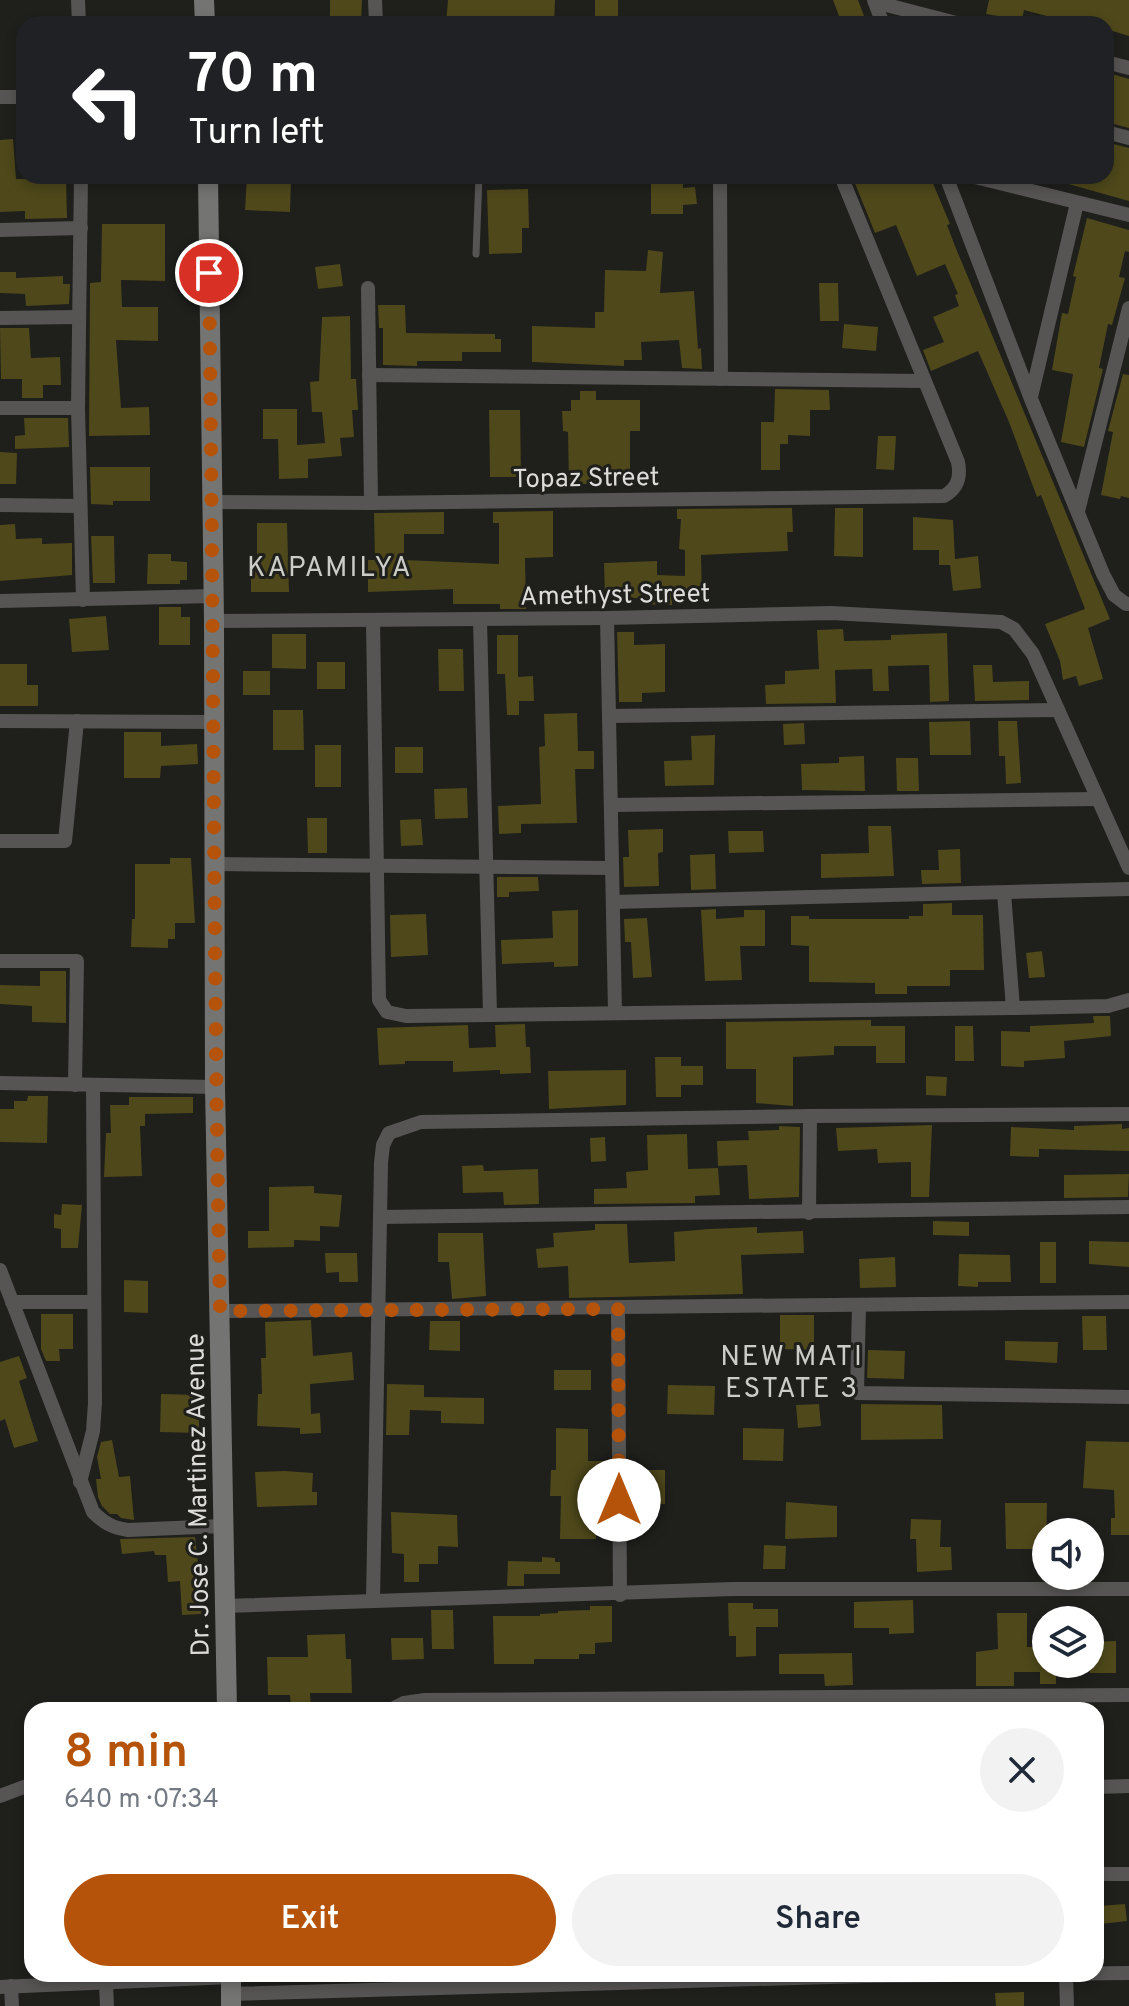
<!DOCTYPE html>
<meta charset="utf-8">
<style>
:root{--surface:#fff;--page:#f2f2f3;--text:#1f2937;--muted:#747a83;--accent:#b45309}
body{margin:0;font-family:Overpass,sans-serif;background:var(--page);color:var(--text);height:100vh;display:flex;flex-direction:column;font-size:30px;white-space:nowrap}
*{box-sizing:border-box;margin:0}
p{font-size:26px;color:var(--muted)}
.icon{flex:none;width:44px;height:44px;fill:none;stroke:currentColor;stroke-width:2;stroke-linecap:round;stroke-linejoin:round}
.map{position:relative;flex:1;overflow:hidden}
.side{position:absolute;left:24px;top:1702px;width:1080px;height:280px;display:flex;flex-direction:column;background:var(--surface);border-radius:24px;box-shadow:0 4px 12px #0003}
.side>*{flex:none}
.top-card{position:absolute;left:16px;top:16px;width:1098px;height:168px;border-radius:24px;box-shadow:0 4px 12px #0003;background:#202124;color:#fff;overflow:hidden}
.buttons{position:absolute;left:1032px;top:1518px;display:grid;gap:16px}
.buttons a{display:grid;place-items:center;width:72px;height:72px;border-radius:50%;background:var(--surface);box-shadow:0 4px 12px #0003;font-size:40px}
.pin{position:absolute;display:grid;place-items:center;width:68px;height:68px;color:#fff;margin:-34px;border:4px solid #fff;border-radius:50%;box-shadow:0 2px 8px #0007}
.me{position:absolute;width:88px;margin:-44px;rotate:0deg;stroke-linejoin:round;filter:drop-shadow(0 0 6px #0008)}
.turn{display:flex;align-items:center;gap:28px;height:168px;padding:0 40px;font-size:36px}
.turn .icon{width:104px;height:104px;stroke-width:2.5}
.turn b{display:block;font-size:56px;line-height:68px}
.round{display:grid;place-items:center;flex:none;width:84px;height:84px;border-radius:42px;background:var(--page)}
.head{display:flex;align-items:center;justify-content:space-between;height:136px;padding:0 40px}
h1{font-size:48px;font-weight:600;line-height:60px;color:var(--accent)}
.primary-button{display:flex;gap:16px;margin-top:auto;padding:16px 40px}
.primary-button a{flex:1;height:92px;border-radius:48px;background:var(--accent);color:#fff;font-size:32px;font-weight:600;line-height:92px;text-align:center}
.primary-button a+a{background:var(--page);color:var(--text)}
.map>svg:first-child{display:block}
</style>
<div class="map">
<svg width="1129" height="2006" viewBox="0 0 1129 2006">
<rect width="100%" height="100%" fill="#1f1f1c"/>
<g fill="#4e481a">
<polygon points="330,0 362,0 361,24 330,24"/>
<polygon points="448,0 555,0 554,24 497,24 497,18 466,16 465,24 446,24"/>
<rect x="595" y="0" width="23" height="24"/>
<polygon points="833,0 858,0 867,24 842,24"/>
<polygon points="989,0 1129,0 1129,36 1106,29 1106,24 1077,24 1024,10 1021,24 1003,24 1004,17 986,14"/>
<polygon points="1108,73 1129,79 1129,128 1106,122"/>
<polygon points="13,139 16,179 66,178 67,218 25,219 25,211 0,212 0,140"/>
<polygon points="1106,142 1129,148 1129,201 1054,180 1055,176 1106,176"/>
<polygon points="852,176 927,176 930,182 932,181 950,224 947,225 955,246 1110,619 1088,628 1103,679 1079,686 1076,676 1063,680 1060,661 1045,624 1085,609 1041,495 1037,497 1009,422 978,351 931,371 923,350 944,342 933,317 959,306 955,295 958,294 945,264 917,276 896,225 875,233"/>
<polygon points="247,177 291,179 290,212 245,210"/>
<polygon points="651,178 683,178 683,188 695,187 697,204 683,205 683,214 651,214"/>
<polygon points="528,189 529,228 522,228 522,253 489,254 487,190"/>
<polygon points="1087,218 1129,230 1129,252 1125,251 1119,277 1125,278 1112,325 1108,324 1099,368 1103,369 1084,447 1061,442 1073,374 1052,370 1062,313 1068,314 1076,277 1073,276"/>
<polygon points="102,224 165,224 165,281 121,280 122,307 158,307 158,341 116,340 121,408 149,407 150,435 89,436 90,283 101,282"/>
<polygon points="648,250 663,252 660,293 694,291 698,349 701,348 702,369 682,368 679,340 641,342 642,360 624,360 624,366 532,362 532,326 595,328 595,312 604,312 605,270 646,271"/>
<polygon points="340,264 343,286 318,289 315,267"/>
<polygon points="0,272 16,272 16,278 63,276 63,284 70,284 69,304 26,306 25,294 0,293"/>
<polygon points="819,283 838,283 839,321 820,321"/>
<polygon points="378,305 405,305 406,333 495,334 495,339 501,339 501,352 462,352 462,361 417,361 417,366 383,365 383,328 379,328"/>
<polygon points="350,316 351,379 356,379 358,410 352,410 354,437 340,438 342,456 308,459 308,478 279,479 278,439 263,439 263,409 297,409 297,445 325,443 322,412 312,412 310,382 319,381 322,317"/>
<polygon points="844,324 878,327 876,351 842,348"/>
<polygon points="0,328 29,328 31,358 60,357 61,385 43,385 43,398 22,398 22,379 1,379"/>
<polygon points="1123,374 1129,375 1129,498 1121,496 1120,499 1101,495 1113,432 1108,431"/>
<polygon points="775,389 829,390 830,410 810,410 810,436 788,435 788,444 780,444 780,470 761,470 761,422 774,422"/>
<polygon points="580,391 596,391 596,400 640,400 640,431 630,431 630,478 600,478 600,484 569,484 568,432 563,431 562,411 571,411 571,400 580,400"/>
<polygon points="489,410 520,410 521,477 490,477"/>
<polygon points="24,418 68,418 69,447 15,449 15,436 25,435"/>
<polygon points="878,436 896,436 894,470 876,469"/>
<polygon points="0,452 17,453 16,484 0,484"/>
<polygon points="90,467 150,467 150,501 113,501 113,505 91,504"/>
<polygon points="792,508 793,532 787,532 788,551 701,555 702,598 672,597 672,605 640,604 640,598 605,598 604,563 657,561 657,575 685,576 685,550 679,549 681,519 677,519 677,509"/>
<polygon points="835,508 863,508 863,557 834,556"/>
<polygon points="553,511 553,557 525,558 526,609 500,609 500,604 453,604 453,589 368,592 368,560 375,560 374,513 444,512 444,534 404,534 404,560 499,564 499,523 493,523 493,512"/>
<polygon points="913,517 953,520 955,559 978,556 981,588 953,591 950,565 939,565 939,550 913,550"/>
<polygon points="257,523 287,523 289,592 251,592 251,567 257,567"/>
<polygon points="15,524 16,539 42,538 42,544 72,543 72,575 0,581 0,525"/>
<polygon points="91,536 114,536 115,583 93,583"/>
<polygon points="148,554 171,554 171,561 187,562 187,580 180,580 180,584 147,584"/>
<polygon points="159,607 181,607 181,617 190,617 190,645 159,645"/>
<polygon points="106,616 109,650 72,652 69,619"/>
<polygon points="843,629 844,641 891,640 891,635 947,633 949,701 930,702 929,665 888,666 889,691 873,691 872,669 835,670 836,703 766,704 765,685 785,684 785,671 819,669 817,630"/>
<polygon points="617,632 634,632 634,645 665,644 665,692 642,693 642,702 619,702"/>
<polygon points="272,634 306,634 306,669 272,668"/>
<polygon points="497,635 518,635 518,677 533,676 534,701 519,701 519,715 507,715 505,674 497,674"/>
<polygon points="438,649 463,649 464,691 439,691"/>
<rect x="317" y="662" width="28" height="27"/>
<polygon points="0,664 27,664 27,685 38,685 38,706 0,706"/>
<polygon points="973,665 992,665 993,682 1029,681 1029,700 975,701"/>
<rect x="243" y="671" width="27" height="24"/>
<polygon points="273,710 303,710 304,750 273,750"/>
<polygon points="577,713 578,751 594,751 594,769 575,769 577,823 521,824 521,833 499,834 498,806 541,804 539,747 545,746 544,714"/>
<polygon points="970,721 971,755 930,755 929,722"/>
<polygon points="998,721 1017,721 1021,783 1006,784 1005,756 999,756"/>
<polygon points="804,723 805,744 784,745 783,724"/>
<polygon points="124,732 161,732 161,746 197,744 198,764 161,766 160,778 124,778"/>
<polygon points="715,735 714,785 665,786 664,761 692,760 691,736"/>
<rect x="315" y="745" width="26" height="42"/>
<rect x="395" y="747" width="28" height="26"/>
<polygon points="864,756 865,791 802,790 801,764 839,763 839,757"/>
<polygon points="896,758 918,758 919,791 897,791"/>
<polygon points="467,788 468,818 435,819 434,789"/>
<polygon points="307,818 327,818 327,853 308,853"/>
<polygon points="421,819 423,845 401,846 400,820"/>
<polygon points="868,826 891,826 894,876 821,878 821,854 869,853"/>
<polygon points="663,829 663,852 658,853 659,886 624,887 623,857 629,857 628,830"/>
<polygon points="728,831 763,831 764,852 729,853"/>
<polygon points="960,849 961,883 922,884 921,870 939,870 938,850"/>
<polygon points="715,854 716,889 691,890 690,855"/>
<polygon points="170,858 191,858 195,923 175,923 175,939 168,939 168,948 131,947 132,919 135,919 135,864 170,864"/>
<polygon points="497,877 538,877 539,891 509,892 509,897 497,897"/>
<polygon points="952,903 952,915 983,915 984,970 950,970 950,986 907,986 907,994 875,994 875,983 809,982 809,946 791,945 791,916 809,916 809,919 909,919 909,916 923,916 923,904"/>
<polygon points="716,909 716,919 744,917 744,910 765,910 765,946 740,946 742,980 705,981 701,910"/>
<polygon points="578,910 578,966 554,967 554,962 502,964 501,940 553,938 552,911"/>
<polygon points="426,914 428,955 391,957 390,915"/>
<polygon points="647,918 652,977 633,978 631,942 625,942 624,919"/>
<polygon points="1042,951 1045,977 1029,978 1026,953"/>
<polygon points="40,971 66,971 66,1023 32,1022 32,1006 0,1004 0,985 40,986"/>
<polygon points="1093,1016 1110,1016 1111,1036 1064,1041 1065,1058 1024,1061 1024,1067 1001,1066 1001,1031 1030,1032 1030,1026 1094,1023"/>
<polygon points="871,1020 871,1026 905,1026 905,1063 876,1063 876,1046 834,1046 834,1055 793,1057 793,1106 756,1103 756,1069 726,1069 726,1022"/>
<polygon points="525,1024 526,1047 530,1047 531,1073 500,1074 500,1070 453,1072 453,1061 405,1061 405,1064 379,1065 377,1028 468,1025 469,1048 496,1047 495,1025"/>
<polygon points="955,1026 973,1026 974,1061 955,1061"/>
<polygon points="655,1057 681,1057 681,1066 703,1066 703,1085 681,1085 681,1097 656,1097"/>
<polygon points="626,1070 626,1105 549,1109 548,1071"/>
<polygon points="926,1076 947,1077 946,1096 926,1095"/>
<polygon points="28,1096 48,1096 47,1143 0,1142 0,1109 14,1109 14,1101 27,1101"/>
<polygon points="129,1097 193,1097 193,1113 145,1114 145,1126 140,1126 142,1176 104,1177 106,1133 111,1133 110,1105 129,1105"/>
<polygon points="1122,1124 1122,1129 1129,1128 1129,1151 1039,1149 1039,1157 1010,1156 1011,1127 1074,1130 1074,1126"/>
<polygon points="932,1125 929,1197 911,1197 911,1162 878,1163 877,1149 838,1151 836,1128"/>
<polygon points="779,1126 800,1127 799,1197 749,1199 747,1165 718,1166 717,1141 749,1140 748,1131 779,1130"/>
<polygon points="687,1134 688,1169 718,1168 720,1195 695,1196 695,1203 594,1204 594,1189 627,1188 626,1172 648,1170 647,1135"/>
<polygon points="605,1137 606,1161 591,1162 590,1138"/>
<polygon points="483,1165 484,1171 538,1169 539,1204 504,1205 503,1192 463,1193 462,1166"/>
<polygon points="1129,1174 1128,1197 1064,1198 1064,1175"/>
<polygon points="314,1186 314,1193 342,1195 339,1227 320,1226 320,1241 294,1240 294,1247 248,1248 248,1231 269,1231 269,1187"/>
<polygon points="62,1204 82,1205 78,1248 61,1248 61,1229 54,1228 54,1214 61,1215"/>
<polygon points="933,1221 969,1222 969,1236 933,1235"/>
<polygon points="595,1224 627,1224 629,1263 675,1261 674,1232 709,1229 757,1227 757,1233 803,1231 804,1253 741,1255 743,1294 569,1298 568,1266 538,1268 536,1249 554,1247 553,1233 595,1230"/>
<polygon points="438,1233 483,1233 486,1296 452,1299 449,1262 438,1262"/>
<polygon points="1089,1241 1129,1242 1129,1267 1089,1264"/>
<rect x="1040" y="1242" width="16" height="41"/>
<polygon points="325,1253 357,1253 358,1282 339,1282 339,1272 326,1273"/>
<polygon points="959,1254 1010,1255 1011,1282 978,1282 978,1287 958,1286"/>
<polygon points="895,1257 896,1287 860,1288 859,1259"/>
<polygon points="124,1280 148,1281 148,1313 124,1312"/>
<polygon points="41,1314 73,1314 73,1349 59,1349 60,1361 46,1361 41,1349"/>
<polygon points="780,1315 814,1315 814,1350 780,1349"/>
<polygon points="1082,1316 1106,1316 1107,1350 1083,1350"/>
<polygon points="311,1320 313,1356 352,1352 354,1380 310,1384 311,1414 320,1413 321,1433 300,1434 300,1428 257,1426 258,1394 262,1394 261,1358 266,1358 265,1322"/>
<polygon points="430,1321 460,1321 460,1351 429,1350"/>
<polygon points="1005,1341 1058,1342 1057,1363 1005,1360"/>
<polygon points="868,1350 905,1351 904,1379 867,1378"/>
<polygon points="19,1356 27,1378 19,1381 38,1441 14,1448 5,1419 0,1421 0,1362"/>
<rect x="554" y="1370" width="37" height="20"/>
<polygon points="387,1384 424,1385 424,1397 484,1398 484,1424 441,1423 441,1411 410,1410 409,1435 386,1435"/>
<polygon points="668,1385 715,1386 714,1415 667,1414"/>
<polygon points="161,1394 199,1395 199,1433 160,1432"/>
<polygon points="819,1404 821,1426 798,1428 796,1405"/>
<polygon points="861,1404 942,1405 943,1439 861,1440"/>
<polygon points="556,1428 588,1429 588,1461 604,1461 604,1475 587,1475 587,1513 596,1513 596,1539 560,1539 561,1496 550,1496 551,1470 556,1470"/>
<polygon points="743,1428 784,1429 783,1461 743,1460"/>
<polygon points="112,1440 119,1477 130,1476 134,1520 121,1518 117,1514 110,1514 102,1506 98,1497 96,1479 101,1479 97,1457 101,1442"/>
<polygon points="1086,1441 1129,1442 1129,1535 1111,1535 1111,1518 1115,1518 1114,1490 1083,1488"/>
<polygon points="631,1470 665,1470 665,1504 630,1503"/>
<polygon points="285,1471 313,1473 312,1492 317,1492 317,1505 257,1507 255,1472"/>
<polygon points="786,1502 837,1506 837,1537 785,1539"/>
<polygon points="1005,1503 1047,1503 1046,1549 1006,1549"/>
<polygon points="391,1512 457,1515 458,1547 438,1546 438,1564 419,1564 419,1582 404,1582 404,1554 392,1553"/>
<polygon points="911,1519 941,1520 940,1547 951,1547 952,1570 917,1572 916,1539 910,1539"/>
<polygon points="195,1537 200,1580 201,1614 182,1615 180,1581 168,1582 166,1555 155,1555 154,1551 122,1554 120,1539"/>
<polygon points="764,1545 786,1546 785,1569 763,1569"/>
<polygon points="542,1557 555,1558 555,1562 560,1562 560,1574 524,1574 524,1586 507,1586 508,1561 542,1562"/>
<polygon points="913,1600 914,1633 889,1634 889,1628 854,1628 854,1602"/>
<polygon points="728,1603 753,1603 753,1609 778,1609 778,1627 756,1627 756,1656 736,1657 736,1636 729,1636"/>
<polygon points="590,1606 612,1606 612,1642 595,1643 595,1654 579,1654 579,1659 534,1659 534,1664 494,1664 493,1616 540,1616 540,1614 558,1613 558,1611 590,1610"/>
<polygon points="431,1610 453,1610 454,1649 432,1649"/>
<polygon points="997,1613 1027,1613 1027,1647 1035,1647 1035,1656 1046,1656 1046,1664 1056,1664 1056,1684 1040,1684 1040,1672 1014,1672 1014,1686 976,1686 976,1652 998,1649"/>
<polygon points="345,1634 346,1659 351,1659 352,1693 310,1693 311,1710 291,1710 290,1695 268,1695 267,1657 308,1657 307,1635"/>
<polygon points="391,1638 423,1638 424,1659 392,1660"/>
<polygon points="1116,1641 1116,1673 1090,1673 1090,1642"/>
<polygon points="852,1653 853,1685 825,1686 824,1674 779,1674 779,1654"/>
<polygon points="1125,1904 1127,1921 1101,1924 1099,1906"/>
<polygon points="1024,1992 1024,2006 996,2006 995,1993"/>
</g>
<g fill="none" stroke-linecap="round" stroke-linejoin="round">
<polyline stroke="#565554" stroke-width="7" points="476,254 479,176"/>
<g stroke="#565554" stroke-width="14">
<polyline points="78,0 79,24"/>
<polyline points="375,0 376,24"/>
<polyline points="874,0 883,24"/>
<polyline points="875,2 960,24"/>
<polyline points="1106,62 1129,68"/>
<polyline points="0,97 24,97"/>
<polyline points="1106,132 1129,138"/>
<polyline points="81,176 78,408 83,600"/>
<polyline points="720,176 721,379"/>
<polyline points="946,176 1031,399 1103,574 1114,595 1126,604 1129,604"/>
<polyline points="971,176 1129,215"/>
<polyline points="0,230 81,228"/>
<polyline points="368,288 371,503"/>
<polyline points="0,318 78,317"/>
<polyline points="369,375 924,381"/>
<polyline points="1031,397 1077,203"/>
<polyline points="0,408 78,408"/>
<path d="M213,502L371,503L944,496C958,488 961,477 958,462L841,176"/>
<polyline points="0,505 79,506"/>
<polyline points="1078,511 1129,308"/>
<polyline points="0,601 214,596"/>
<polyline points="607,618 615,1012"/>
<polyline points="480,620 490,1014"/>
<polyline points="214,621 607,618 831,613 1001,622 1014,629 1033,654 1129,868"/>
<polyline points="373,621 379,1000 387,1012 406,1016 1013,1008 1108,1006 1129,1000"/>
<polyline points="609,716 1058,710"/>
<polyline points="0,721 214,722"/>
<polyline points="611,805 1098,799"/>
<polyline points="0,841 65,841 77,721"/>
<polyline points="213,864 612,868"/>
<polyline points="1004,893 1013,1008"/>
<polyline points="613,902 1129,889"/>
<polyline points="0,961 77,961 75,1085"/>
<polyline points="0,1083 215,1087"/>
<polyline points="809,1213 810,1116"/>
<polyline points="380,1217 1129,1207"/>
<path d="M0,1270L93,1512C104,1523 113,1528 128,1530L223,1526"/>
<polyline points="12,1302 94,1302"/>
<polyline points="859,1305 857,1393 1129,1397"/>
<polyline points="618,1309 620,1595"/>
<polyline points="220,1311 1129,1302"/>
<polyline points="80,1482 93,1431 95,1403 93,1085"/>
<polyline points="373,1600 381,1163 383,1145 389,1133 421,1122 810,1116 1129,1114"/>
<polyline points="225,1606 733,1589 1129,1589"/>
<polyline points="390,1710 404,1703 425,1700 1129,1695"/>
<polyline points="1096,1787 1129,1786"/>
<polyline points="0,1796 32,1784"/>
<polyline points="1096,1874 1129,1874"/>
<polyline points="1066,1975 1067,2006"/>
<polyline points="106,1984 107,2006"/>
<polyline points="11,1986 12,2006"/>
<polyline points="0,1987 231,1977"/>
<polyline points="231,1994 865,1976 1129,1973"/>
</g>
<g stroke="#747472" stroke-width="20">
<polyline points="204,0 205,24"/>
<polyline points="208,176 214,621 215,1087 227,1710"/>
<polyline points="231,1974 231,2006"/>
</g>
</g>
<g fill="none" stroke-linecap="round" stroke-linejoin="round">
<path stroke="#b45309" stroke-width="14" stroke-dasharray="0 25.2" d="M209,273C214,619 213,965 220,1311L618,1309L619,1500"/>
</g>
<g text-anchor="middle" stroke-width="6" stroke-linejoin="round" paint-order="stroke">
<g font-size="26" fill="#dddcda" stroke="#1f1f1c">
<text transform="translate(586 477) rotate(-1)" y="9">Topaz Street</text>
<text transform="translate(615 594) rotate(-1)" y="9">Amethyst Street</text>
<text transform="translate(197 1495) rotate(-91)" y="9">Dr. Jose C. Martinez Avenue</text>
</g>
<g font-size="28" letter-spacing="2" fill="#cbcbc7" stroke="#1f1f1c">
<text x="330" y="576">KAPAMILYA</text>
<text x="792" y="1365">NEW MATI<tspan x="792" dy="32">ESTATE 3</tspan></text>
</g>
</g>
</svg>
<div class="buttons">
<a><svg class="icon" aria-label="sound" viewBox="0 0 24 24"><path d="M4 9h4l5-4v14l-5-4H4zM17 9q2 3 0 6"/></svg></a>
<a><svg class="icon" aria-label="layers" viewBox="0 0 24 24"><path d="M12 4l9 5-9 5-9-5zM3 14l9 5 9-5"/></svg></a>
</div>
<div class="pin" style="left:209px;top:273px;background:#d93025"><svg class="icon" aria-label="arrive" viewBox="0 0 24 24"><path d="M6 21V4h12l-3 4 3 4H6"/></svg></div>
<svg class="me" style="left:619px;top:1500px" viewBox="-20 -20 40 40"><circle r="19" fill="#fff"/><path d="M0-13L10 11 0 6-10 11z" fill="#b45309"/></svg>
<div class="top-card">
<div class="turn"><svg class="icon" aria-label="left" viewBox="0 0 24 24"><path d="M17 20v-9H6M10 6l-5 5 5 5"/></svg><div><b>70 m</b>Turn left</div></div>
</div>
<section class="side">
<div class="head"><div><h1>8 min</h1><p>640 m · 07:34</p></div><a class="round"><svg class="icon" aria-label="close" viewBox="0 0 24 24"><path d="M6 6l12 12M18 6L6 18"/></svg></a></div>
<div class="primary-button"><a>Exit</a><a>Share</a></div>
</section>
</div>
